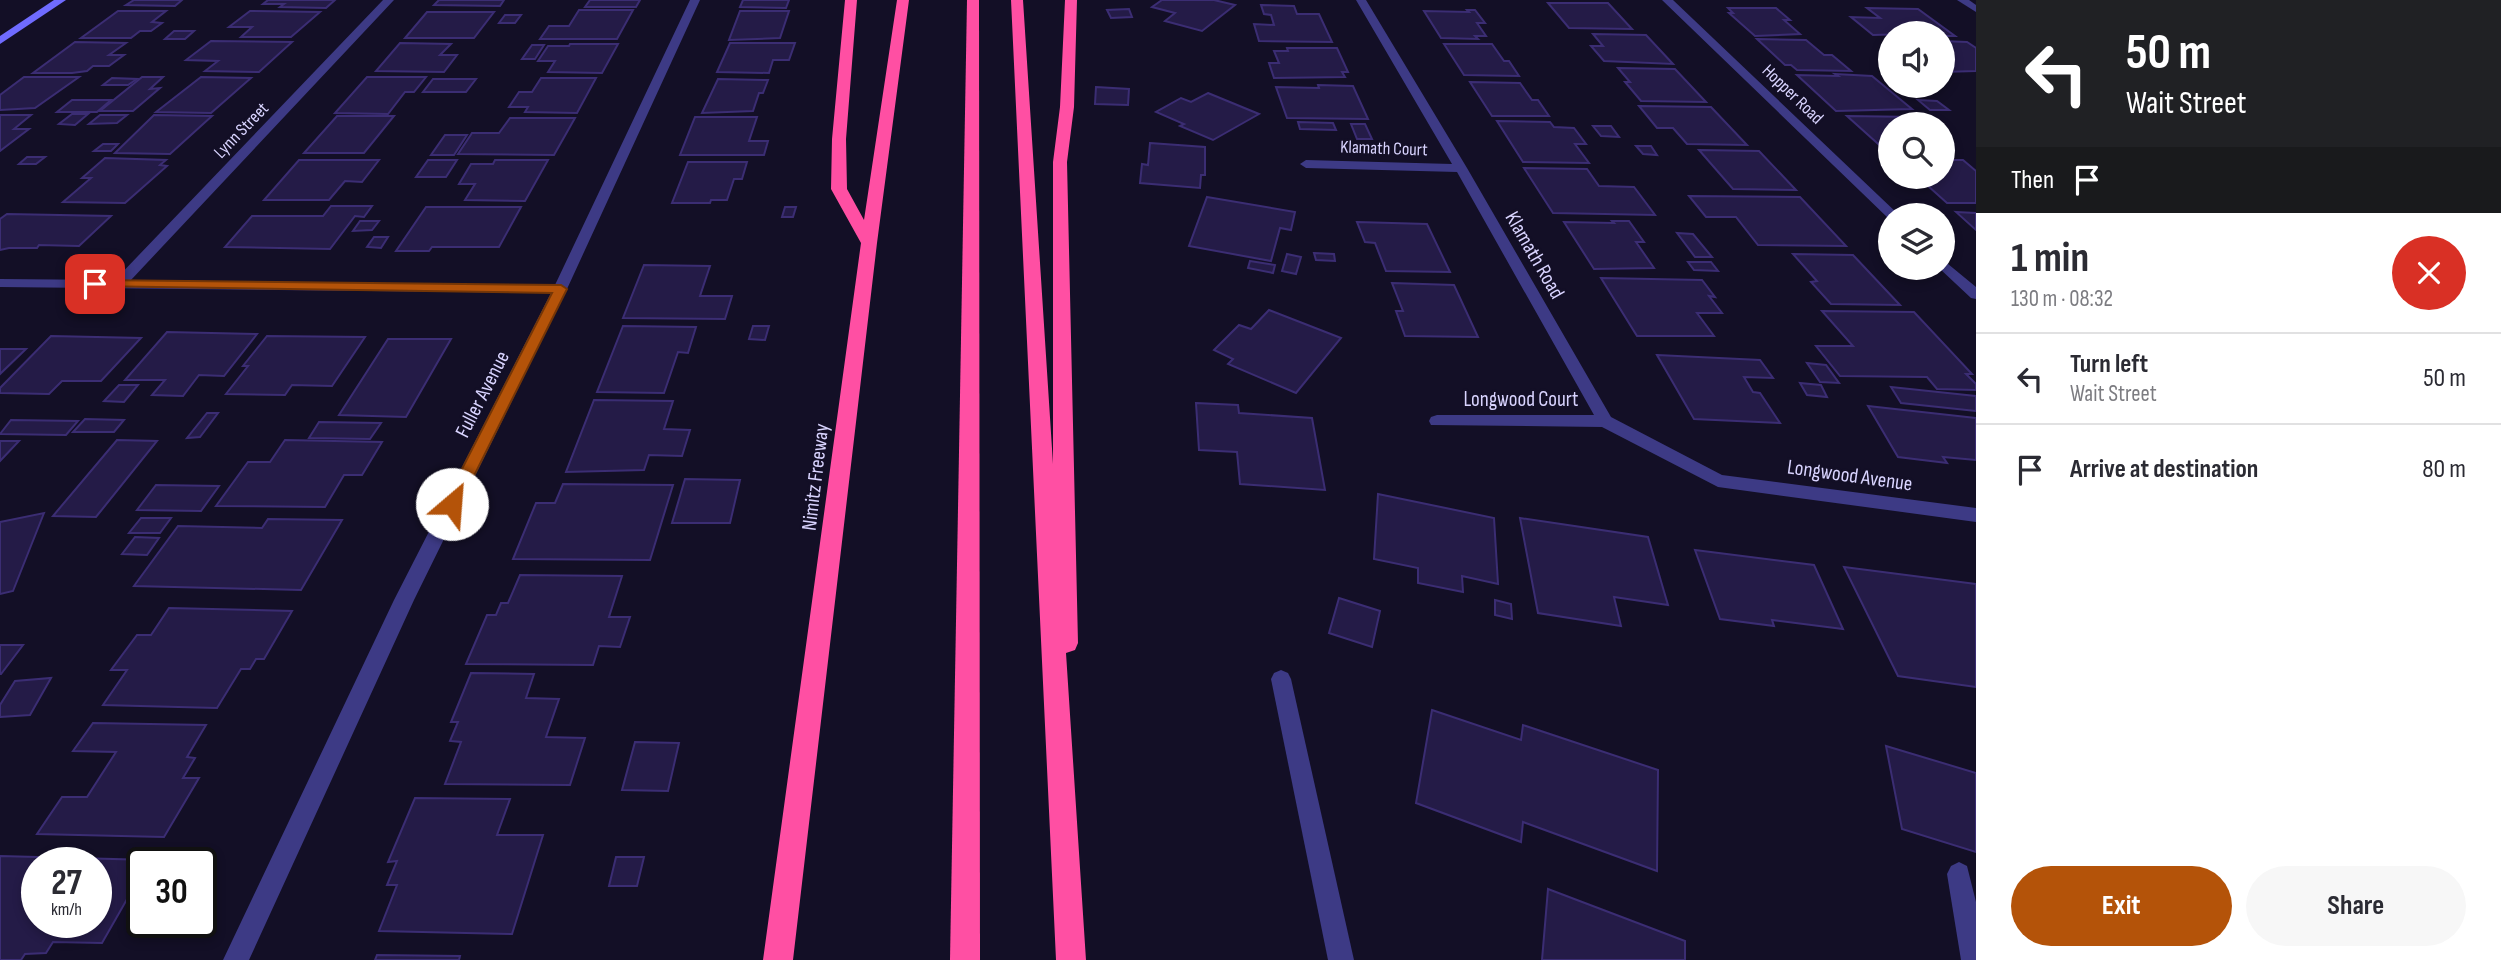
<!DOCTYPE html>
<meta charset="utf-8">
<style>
:root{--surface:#fff;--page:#f7f7f7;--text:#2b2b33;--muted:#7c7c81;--line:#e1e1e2;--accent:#b45309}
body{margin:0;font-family:"Sofia Sans Condensed",sans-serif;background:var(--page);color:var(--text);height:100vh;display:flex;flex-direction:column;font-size:26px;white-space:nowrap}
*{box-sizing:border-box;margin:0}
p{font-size:23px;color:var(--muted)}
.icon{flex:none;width:38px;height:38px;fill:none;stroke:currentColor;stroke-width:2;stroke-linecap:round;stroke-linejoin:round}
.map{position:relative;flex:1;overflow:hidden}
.details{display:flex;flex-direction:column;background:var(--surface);width:525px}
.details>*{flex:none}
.banner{background:#202124;color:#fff;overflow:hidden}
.fabs{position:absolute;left:1878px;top:21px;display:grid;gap:14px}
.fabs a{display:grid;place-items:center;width:77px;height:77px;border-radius:50%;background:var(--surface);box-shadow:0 4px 10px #0003;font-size:35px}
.speed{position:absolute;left:21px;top:847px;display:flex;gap:14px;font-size:35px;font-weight:700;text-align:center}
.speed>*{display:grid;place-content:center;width:91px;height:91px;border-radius:50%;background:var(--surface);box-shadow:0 4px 10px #0003;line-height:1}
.speed small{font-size:18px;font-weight:400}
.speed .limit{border:4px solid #111;border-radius:10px;background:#fff;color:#111}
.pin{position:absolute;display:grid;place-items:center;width:60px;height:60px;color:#fff;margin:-30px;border-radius:14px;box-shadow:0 4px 10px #0006}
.me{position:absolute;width:77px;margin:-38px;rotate:27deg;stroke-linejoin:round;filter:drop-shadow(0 0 5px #0008)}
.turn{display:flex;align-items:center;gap:24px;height:147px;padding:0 35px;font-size:32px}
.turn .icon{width:91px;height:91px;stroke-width:2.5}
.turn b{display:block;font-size:49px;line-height:60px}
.then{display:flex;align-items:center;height:66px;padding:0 35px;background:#0003;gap:14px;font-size:26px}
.round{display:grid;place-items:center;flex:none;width:74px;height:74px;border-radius:37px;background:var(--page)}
.overview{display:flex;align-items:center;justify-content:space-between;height:119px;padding:0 35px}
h1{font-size:42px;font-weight:700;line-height:52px}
.cta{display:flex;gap:14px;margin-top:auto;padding:14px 35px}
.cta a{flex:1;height:80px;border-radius:42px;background:var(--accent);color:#fff;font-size:28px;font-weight:700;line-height:80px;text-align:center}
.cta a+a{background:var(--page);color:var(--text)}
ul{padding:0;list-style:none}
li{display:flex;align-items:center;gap:21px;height:91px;padding:0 35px;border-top:2px solid var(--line)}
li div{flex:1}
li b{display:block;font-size:26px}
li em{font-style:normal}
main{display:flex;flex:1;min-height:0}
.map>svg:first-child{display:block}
</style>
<main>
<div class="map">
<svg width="1976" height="960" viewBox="0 0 1976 960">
<rect width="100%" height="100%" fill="#130f26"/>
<g fill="#241b47" stroke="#3b2d73" stroke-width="2" fill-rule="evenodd">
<polygon points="134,0 182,0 175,6 126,5"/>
<polygon points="268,0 335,0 326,8 280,7 284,4 263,4"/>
<polygon points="439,0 504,0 500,6 434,5"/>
<polygon points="590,0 640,0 636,7 585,7"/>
<polygon points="743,0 789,0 786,8 740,7"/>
<polygon points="1162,0 1214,0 1235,5 1202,31 1165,21 1175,13 1152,7"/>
<polygon points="1548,3 1608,3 1632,29 1569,28"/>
<polygon points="1261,5 1294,6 1297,14 1319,14 1332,42 1259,41 1254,24 1274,25 1271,15 1264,14"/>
<polygon points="1728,8 1776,8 1790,20 1784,20 1800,34 1755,36 1729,13 1733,13"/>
<polygon points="1867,8 1918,9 1955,36 1942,36 1942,33 1873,35 1851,17 1880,18"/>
<polygon points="1129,9 1132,17 1111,18 1107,10"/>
<polygon points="579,10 633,10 617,39 540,39 549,26 569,26"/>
<polygon points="1467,10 1475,10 1485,23 1477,23 1486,36 1475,36 1478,39 1441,38 1424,11 1469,12"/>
<polygon points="118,11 166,11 152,22 162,23 151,31 140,31 131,38 81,38"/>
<polygon points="250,11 320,12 291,37 241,37 252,27 229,27"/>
<polygon points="740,11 789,11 780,38 729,40"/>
<polygon points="427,12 494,12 474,38 405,38"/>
<polygon points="505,15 521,15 515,23 499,23"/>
<polygon points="174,31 194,31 185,39 165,39"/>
<polygon points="1593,34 1646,35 1673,64 1604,61 1591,46 1603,46"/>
<polygon points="1757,39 1806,40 1824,55 1832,55 1851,71 1797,70 1791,65 1785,65"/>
<polygon points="211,41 292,42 259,72 205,71 218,61 186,60"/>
<polygon points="1942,41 1967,42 1976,48 1976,71 1942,72"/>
<polygon points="75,42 126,43 109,55 124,55 109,66 93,66 87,71 72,73 33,73"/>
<polygon points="400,43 451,44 440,55 457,55 444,72 376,71"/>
<polygon points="730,43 795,43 789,60 773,60 769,73 717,72"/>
<polygon points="570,44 618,44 602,73 548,72 555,61 538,61 548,46 569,46"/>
<polygon points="1444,44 1492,44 1504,61 1509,61 1519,76 1464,75"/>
<polygon points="532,45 544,45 535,59 522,59"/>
<polygon points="1287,48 1337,48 1348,72 1342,72 1345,77 1274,78 1269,63 1279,63 1274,51 1288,51"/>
<polygon points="1618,68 1675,69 1706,102 1641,101 1625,82 1630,82"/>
<polygon points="1835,74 1872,76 1912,109 1836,111 1797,75 1838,76"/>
<polygon points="24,77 79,77 35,108 0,110 0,95"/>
<polygon points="142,77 163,77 150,89 160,88 133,111 100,111"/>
<polygon points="201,77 251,78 211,113 156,112"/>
<polygon points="367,77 426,77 414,92 405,92 388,114 335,113"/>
<polygon points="112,78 137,79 128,85 103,85"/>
<polygon points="541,78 596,78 577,113 525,112 528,107 509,107 519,92 532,92"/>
<polygon points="433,79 476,79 466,92 423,92"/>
<polygon points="718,79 768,80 763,93 759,93 753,111 702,113"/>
<polygon points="1470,82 1520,83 1532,100 1538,100 1549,116 1492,116"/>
<polygon points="1318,85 1353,86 1368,119 1287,118 1276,87 1319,88"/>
<polygon points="1096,87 1129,89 1128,105 1095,104"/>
<polygon points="1208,93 1259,114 1213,140 1180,126 1184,124 1156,112 1181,98 1191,102"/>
<polygon points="72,100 111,100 97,112 57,112"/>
<polygon points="1918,100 1937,101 1949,110 1930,110"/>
<polygon points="1639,106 1711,107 1747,145 1687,144 1673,128 1657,128"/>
<polygon points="72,114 88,114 75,125 59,124"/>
<polygon points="0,115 31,115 14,129 29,129 0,151"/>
<polygon points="100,115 127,115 117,123 89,124"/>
<polygon points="154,115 212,116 170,154 115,153"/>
<polygon points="337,116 394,116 364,153 304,153"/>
<polygon points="1847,116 1918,117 1927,124 1890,124 1890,151 1886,151"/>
<polygon points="695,117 757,117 749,141 768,141 764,155 680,155"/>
<polygon points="510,118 575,118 554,155 458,154 472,133 499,133"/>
<polygon points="1497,121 1550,122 1554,127 1574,128 1586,144 1575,144 1589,163 1523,162"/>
<polygon points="1298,122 1333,123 1336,130 1300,129"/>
<polygon points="1351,124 1365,124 1372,139 1357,139"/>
<polygon points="1593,126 1611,126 1619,137 1601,136"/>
<polygon points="445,135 467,135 454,155 431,155"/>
<polygon points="1150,143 1205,147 1205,175 1201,175 1200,188 1140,183 1142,164 1148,165"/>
<polygon points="103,144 118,144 111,151 94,151"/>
<polygon points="1636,146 1651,146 1657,155 1643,154"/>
<polygon points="1699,150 1759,151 1796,190 1733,189"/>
<polygon points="27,157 45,157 36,164 19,164"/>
<polygon points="105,158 166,160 160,165 167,166 125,203 63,202 91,178 82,178"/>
<polygon points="299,160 379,160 362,182 345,181 329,200 264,200"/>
<polygon points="428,160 457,160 446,177 416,177"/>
<polygon points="495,160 548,160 525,201 465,200 475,184 459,184 471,164 493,164"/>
<polygon points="1942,160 1963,160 1976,171 1976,203 1947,203 1918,177 1942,177"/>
<polygon points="688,162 747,162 742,179 734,179 727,200 711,200 710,203 672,203"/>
<polygon points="1524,168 1587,169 1599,186 1634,187 1655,215 1553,213"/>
<polygon points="1689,196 1800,197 1846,246 1758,245 1736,217 1706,217"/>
<polygon points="1207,197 1295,212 1291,230 1280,228 1271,261 1189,246"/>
<polygon points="331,206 372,206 364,217 355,216 330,249 225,247 252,216 323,216"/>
<polygon points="426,207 521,207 499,247 432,247 429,251 396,251"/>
<polygon points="785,207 796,207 793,217 782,217"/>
<polygon points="1956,212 1976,213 1976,230"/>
<polygon points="7,214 111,216 79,246 39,245 37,248 9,248 0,250 0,219"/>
<polygon points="360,221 379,221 372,230 353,231"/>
<polygon points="1612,221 1629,221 1644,242 1636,242 1654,268 1594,269 1564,222 1614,223"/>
<polygon points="1357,222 1427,224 1450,272 1386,271 1375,243 1365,242"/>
<polygon points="1677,233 1693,234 1712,257 1695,257"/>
<polygon points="374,237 388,237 381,248 367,247"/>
<polygon points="1314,253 1334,254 1335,261 1316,260"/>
<polygon points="1287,254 1301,257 1296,274 1282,271"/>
<polygon points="1793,254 1853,255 1900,305 1831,304 1811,282 1817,281"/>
<polygon points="1250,261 1275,265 1273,273 1248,268"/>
<polygon points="1688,262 1711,262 1718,271 1694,270"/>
<polygon points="644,265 710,266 700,296 732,296 725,319 623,318"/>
<polygon points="1601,278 1702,280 1715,297 1709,296 1722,313 1697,313 1714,336 1637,336"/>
<polygon points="1392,283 1454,285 1478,337 1405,336 1396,311 1403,311"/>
<polygon points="1269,310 1341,338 1296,393 1228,364 1233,359 1214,350 1239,325 1251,329"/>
<polygon points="1822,311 1914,312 1972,374 1966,374 1976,384 1976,390 1937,389 1927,377 1840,376 1816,346 1853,346"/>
<polygon points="623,326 696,327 688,353 678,352 664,393 597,392"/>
<polygon points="753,326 769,326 765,340 749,339"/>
<polygon points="167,332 257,334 224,376 199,375 183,396 152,395 165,380 125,380"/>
<polygon points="51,336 141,338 101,381 62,381 49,394 0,393 0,388"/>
<polygon points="267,336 365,337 332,386 292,385 285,395 226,394 248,366 243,366"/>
<polygon points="388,339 451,339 406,417 339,415"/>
<polygon points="0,349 26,349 0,374"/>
<polygon points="1657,355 1760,360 1773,378 1744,377 1753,392 1760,393 1780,423 1694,419"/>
<polygon points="1807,363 1826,365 1839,383 1820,382"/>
<polygon points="1800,383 1821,385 1827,397 1807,395"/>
<polygon points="119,385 138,385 124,402 104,401"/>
<polygon points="1891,387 1976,396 1976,411 1901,403"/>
<polygon points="594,400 673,401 664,429 690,430 682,456 649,455 644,470 566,472"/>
<polygon points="1196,403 1238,405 1239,413 1312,418 1325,490 1240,484 1237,452 1199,450"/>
<polygon points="1868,406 1976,418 1976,460 1943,457 1947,463 1898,457"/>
<polygon points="207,413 218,413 200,437 187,438"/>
<polygon points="85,419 124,420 114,432 73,432"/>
<polygon points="11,420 78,421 66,435 0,434"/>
<polygon points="319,422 381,423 370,439 309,438"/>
<polygon points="117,440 157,441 96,517 53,516"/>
<polygon points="285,440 382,442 362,475 344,475 325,507 216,506 248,462 270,462"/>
<polygon points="0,441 19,441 0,461"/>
<polygon points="685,479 740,480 730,523 672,523"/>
<polygon points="563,484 673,485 650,560 513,559 536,503 555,503"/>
<polygon points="156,485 219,486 201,511 137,510"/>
<polygon points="1378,494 1494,518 1498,584 1462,576 1463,592 1418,583 1418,568 1374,559"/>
<polygon points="44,513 13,591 0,594 0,522"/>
<polygon points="141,518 171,518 160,533 129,533"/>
<polygon points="1520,518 1648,537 1668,605 1614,597 1621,626 1538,613"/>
<polygon points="268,519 342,520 301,590 134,586 178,526 262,528"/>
<polygon points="135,537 159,538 147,555 122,554"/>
<polygon points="1695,550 1814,565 1843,629 1772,620 1774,626 1720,619"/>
<polygon points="1844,567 1976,584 1976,687 1898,676"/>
<polygon points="520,575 622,576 609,617 630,617 620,647 599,646 593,665 466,664 487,615 496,615 501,603 508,603"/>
<polygon points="1339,598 1380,611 1372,647 1329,633"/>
<polygon points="1495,600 1511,604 1512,619 1495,615"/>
<polygon points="169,608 292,611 264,659 256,659 250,669 241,669 217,708 103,705 127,670 111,670 137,635 151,635"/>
<polygon points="0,645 23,645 1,674 0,674"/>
<polygon points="471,673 534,674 526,698 559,699 546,737 585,738 570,785 445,784 461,742 450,741 458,722 451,722"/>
<polygon points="51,678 30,715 0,717 0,705 15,681"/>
<polygon points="1432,710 1521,740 1523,725 1658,770 1657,871 1523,822 1521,842 1416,803"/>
<polygon points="93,723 206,725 187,757 195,758 183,778 199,778 164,837 37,834 62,797 87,797 116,752 73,751"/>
<polygon points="635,742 679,743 668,791 622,790"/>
<polygon points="1886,746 1976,773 1976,852 1902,829"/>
<polygon points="415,798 510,799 497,835 543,835 512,934 379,931 397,885 387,885 397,861 388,862"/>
<path d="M0,856L150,860L148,863H142V873L102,943L53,942L46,953L25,954L21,960H0ZM37,863H96V922H37Z"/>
<polygon points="616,857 644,857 637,886 609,886"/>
<polygon points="1548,889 1685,941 1685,960 1542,960"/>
<polygon points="377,955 460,956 459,960 375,960"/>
</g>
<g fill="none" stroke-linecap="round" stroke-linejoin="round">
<g fill="#3d3a85" fill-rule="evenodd">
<polygon points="1281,670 1288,673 1291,679 1354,960 1328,960 1271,679 1274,673"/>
<polygon points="1959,862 1967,866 1976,902 1976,960 1961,960 1947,874 1951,866"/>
</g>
<g fill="#3d3a85" fill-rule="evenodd">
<polygon points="383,0 394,0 131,280 555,285 690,0 700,0 567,289 414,600 249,960 223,960 394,600 551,293 0,287 0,279 115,280"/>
<polygon points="1356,0 1366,0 1467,168 1611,417 1722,475 1976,508 1976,522 1718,487 1602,427 1431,425 1429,421 1431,417 1437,415 1594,415 1457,172 1306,168 1300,164 1306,160 1452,164"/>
<polygon points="1662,0 1673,0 1899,215 1890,215 1888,218"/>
<polygon points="1957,0 1969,0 1976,5 1976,12"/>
<polygon points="1942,259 1976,287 1976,299 1971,298 1939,268 1942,268"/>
</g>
<polygon fill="#6f6bff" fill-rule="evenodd" points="54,0 66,0 0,44 0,36"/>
<g fill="#ff4fa3" fill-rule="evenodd">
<polygon points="845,0 857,0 846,139 847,189 864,220 897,0 909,0 877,243 793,960 763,960 861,243 831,189 832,139"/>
<polygon points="967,0 979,0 980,960 950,960"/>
<polygon points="1011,0 1023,0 1053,464 1053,162 1060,107 1065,0 1077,0 1074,107 1067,162 1078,643 1075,650 1066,653 1086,960 1056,960"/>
</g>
</g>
<polygon fill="#b45309" stroke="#753606" stroke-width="2" points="95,280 561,285 567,289 460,504 452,510 444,504 552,293 90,286 90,281"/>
<g text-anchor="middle" stroke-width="5" stroke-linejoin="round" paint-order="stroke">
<g font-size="18" fill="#d9d4ff" stroke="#130f26">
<text transform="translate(1793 94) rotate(44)" y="6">Hopper Road</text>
<text transform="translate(241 130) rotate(-46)" y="6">Lynn Street</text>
<text transform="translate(1384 148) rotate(2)" y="6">Klamath Court</text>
</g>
<g font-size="21" fill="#d9d4ff" stroke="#130f26">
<text transform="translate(1535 255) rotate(60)" y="7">Klamath Road</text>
<text transform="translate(482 394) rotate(-63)" y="7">Fuller Avenue</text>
<text x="1521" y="406">Longwood Court</text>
<text transform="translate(1850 475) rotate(8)" y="7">Longwood Avenue</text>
<text transform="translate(815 477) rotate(-83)" y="7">Nimitz Freeway</text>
</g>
</g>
</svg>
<div class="fabs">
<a><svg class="icon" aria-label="sound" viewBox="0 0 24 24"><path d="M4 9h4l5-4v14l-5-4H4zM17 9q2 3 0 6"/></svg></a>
<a><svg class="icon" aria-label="search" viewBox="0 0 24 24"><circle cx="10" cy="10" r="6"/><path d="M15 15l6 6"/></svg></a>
<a><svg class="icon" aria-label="layers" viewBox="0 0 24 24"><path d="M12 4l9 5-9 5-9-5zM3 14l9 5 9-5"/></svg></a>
</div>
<div class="speed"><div>27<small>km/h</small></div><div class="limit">30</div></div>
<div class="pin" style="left:95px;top:284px;background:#d93025"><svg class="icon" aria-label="arrive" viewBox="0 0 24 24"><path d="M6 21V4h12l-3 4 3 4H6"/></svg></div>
<svg class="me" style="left:452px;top:504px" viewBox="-20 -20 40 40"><circle r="19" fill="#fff"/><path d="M0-13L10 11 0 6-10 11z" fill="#b45309"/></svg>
</div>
<section class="details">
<div class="banner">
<div class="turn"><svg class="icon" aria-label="left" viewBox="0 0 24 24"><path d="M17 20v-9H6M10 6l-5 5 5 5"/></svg><div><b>50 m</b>Wait Street</div></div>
<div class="then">Then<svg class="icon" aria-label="arrive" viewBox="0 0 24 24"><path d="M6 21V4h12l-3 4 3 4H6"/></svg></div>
</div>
<div class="overview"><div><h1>1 min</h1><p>130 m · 08:32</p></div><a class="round" style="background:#d93025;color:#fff"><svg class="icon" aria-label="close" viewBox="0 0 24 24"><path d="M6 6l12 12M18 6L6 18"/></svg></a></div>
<ul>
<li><svg class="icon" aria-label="left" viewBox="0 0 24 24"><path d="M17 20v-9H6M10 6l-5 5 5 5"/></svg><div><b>Turn left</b><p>Wait Street</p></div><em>50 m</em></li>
<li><svg class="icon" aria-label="arrive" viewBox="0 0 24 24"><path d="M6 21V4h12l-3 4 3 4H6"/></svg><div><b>Arrive at destination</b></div><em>80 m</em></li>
</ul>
<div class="cta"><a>Exit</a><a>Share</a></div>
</section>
</main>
